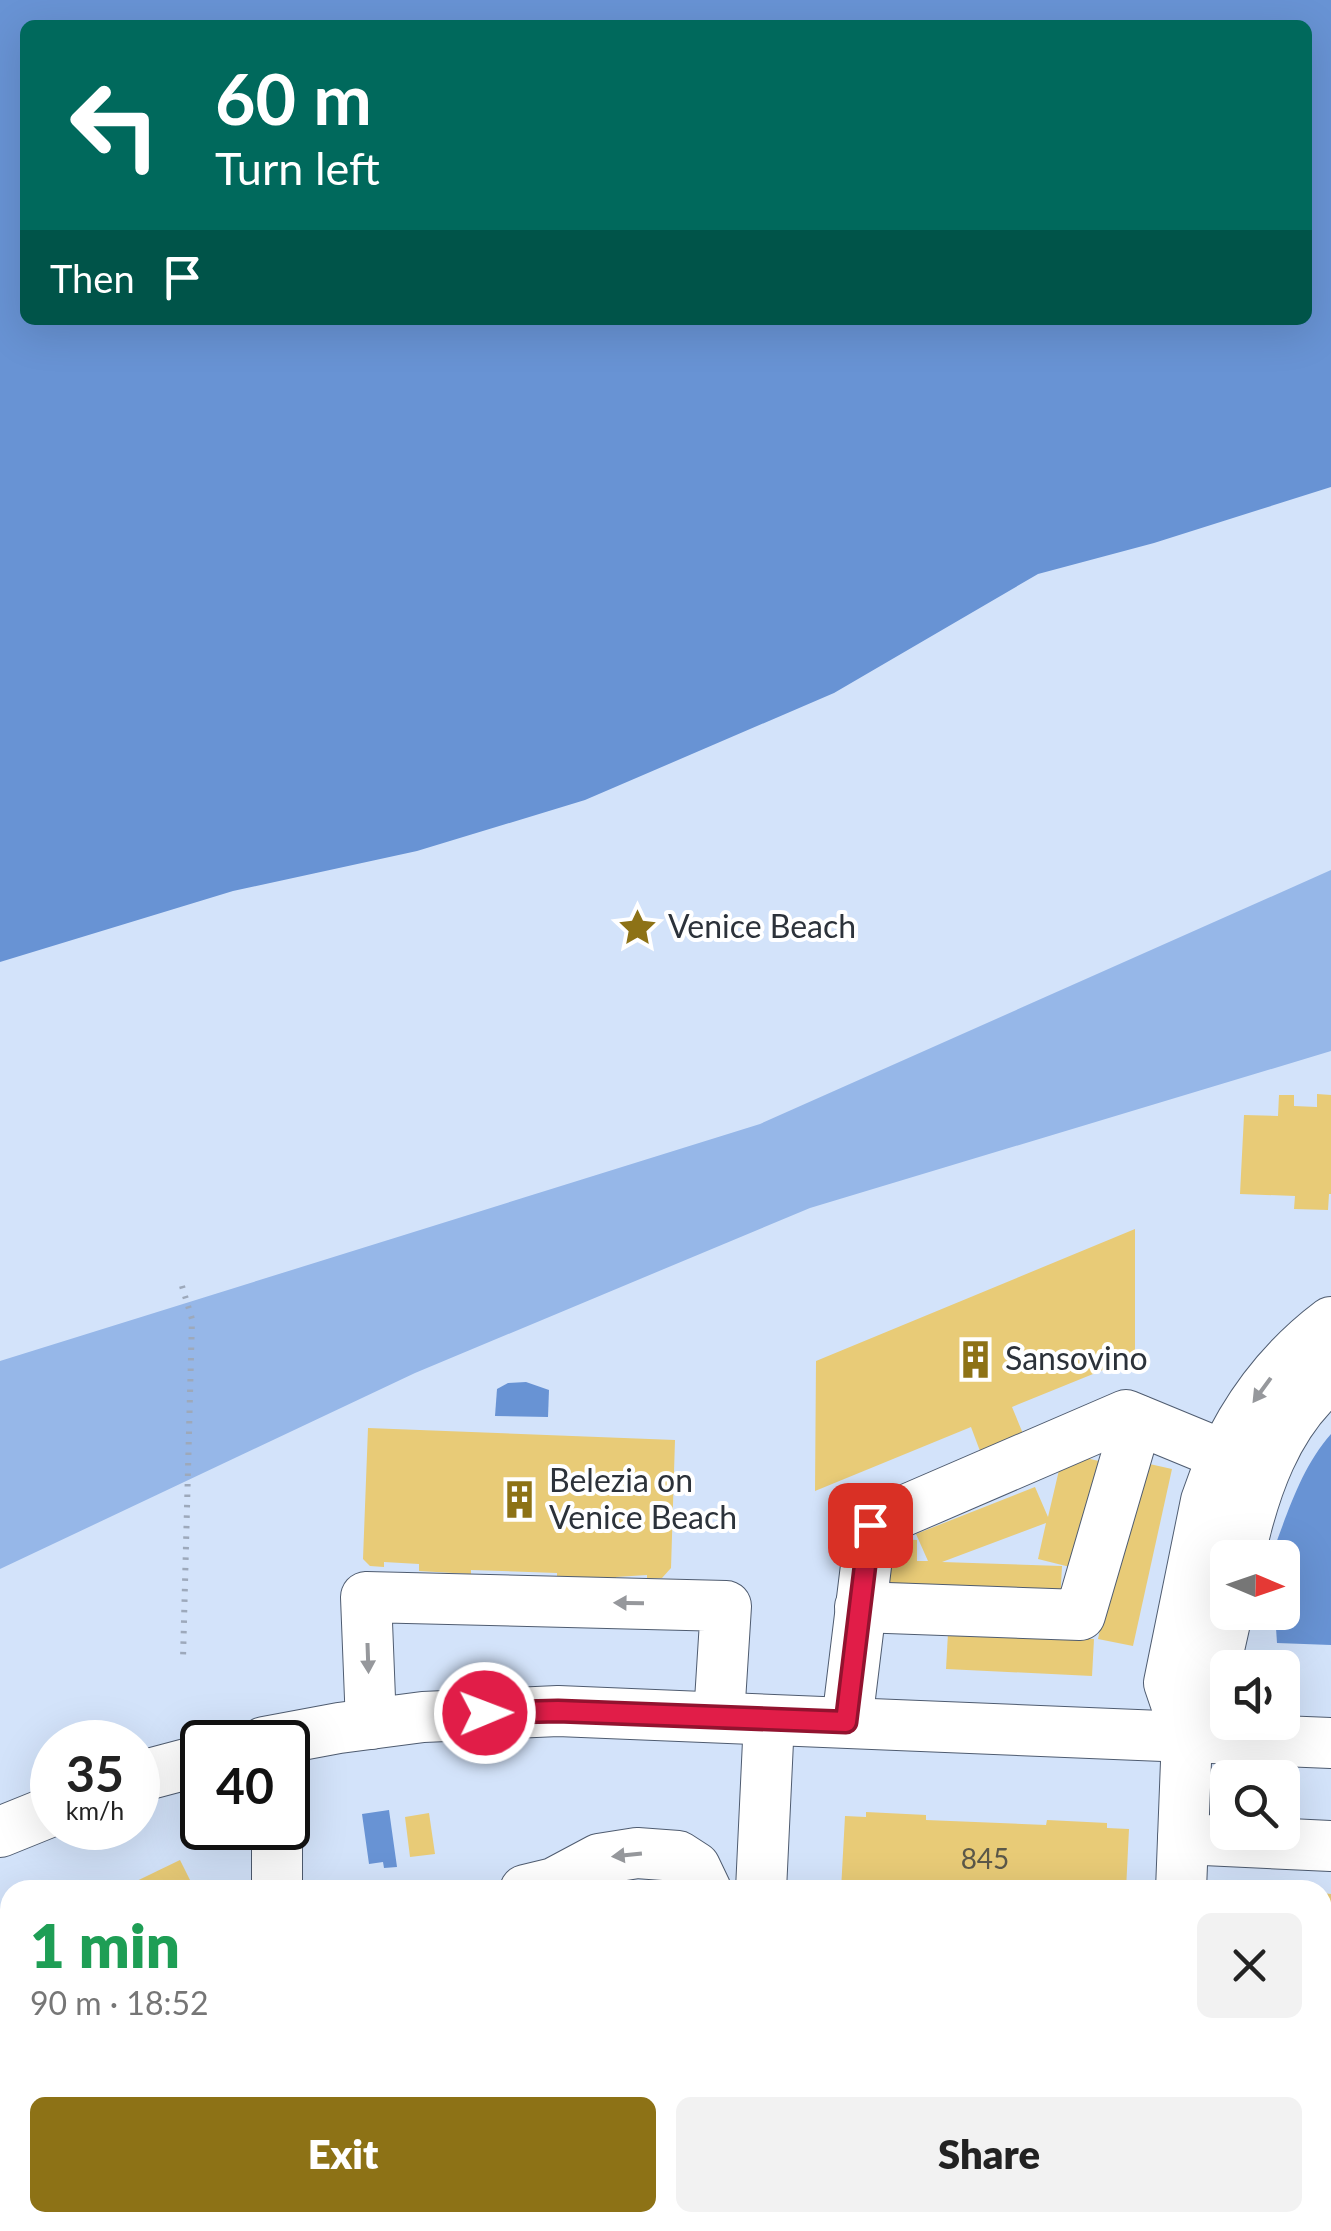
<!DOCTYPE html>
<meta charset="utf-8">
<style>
:root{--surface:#fff;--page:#f2f2f2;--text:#222;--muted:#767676;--accent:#8d7216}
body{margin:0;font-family:Lato,sans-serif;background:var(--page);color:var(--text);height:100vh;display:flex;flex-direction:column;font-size:38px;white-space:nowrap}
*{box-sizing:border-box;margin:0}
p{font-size:32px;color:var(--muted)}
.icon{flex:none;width:55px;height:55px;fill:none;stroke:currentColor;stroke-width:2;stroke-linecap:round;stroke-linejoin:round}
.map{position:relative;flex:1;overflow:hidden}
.sheet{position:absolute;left:0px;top:1880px;width:1332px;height:352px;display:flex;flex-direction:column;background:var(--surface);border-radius:30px 30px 0 0;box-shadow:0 10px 40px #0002}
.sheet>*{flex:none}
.top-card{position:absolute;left:20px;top:20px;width:1292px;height:305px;border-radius:15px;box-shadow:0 10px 40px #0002;background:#00695c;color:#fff;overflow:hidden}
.needle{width:65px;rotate:92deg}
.controls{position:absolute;left:1210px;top:1540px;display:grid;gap:20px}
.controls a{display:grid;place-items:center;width:90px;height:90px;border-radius:15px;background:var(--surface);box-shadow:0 10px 40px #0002;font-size:50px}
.speed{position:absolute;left:30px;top:1720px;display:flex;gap:20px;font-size:50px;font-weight:700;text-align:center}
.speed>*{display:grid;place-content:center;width:130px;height:130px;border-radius:50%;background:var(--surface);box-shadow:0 10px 40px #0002;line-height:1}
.speed small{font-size:25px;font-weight:400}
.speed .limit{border:5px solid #111;border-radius:15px;background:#fff;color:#111}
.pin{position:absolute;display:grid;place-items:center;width:85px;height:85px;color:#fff;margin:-42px;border-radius:20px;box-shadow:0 5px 15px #0006}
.me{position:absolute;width:110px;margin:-55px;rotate:89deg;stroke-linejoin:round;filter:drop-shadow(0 0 8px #0008)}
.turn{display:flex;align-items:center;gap:35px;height:210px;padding:0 30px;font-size:45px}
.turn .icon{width:130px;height:130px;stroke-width:2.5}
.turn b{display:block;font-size:70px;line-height:85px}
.then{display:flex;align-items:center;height:95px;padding:0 30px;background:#0003;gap:20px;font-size:38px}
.round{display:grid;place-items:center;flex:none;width:105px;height:105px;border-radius:15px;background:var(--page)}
.overview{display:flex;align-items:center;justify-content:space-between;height:170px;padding:0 30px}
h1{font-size:60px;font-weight:800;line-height:75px;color:#1e9e55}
.cta{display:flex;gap:20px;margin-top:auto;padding:20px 30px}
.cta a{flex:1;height:115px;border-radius:15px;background:var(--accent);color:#fff;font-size:40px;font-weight:800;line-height:115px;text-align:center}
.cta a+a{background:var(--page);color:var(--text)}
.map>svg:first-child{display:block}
</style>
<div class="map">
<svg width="1331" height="2231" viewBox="0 0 1331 2231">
<rect width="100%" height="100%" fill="#d3e3fa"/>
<polygon fill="#96b7e8" points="1331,870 1331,1051 810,1208 415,1373 0,1569 0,1361 760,1124"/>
<g fill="#6893d4" fill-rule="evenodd">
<path d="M0,0H1331V487L1154,543L1038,574L834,693L585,800L417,851L233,891L0,962ZM25,25H1308V320H25Z"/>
<polygon points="526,1382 549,1390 548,1417 495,1416 497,1389 508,1383"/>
<path d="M1331,1434V1645L1277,1643L1275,1613L1282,1612V1558L1273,1557L1272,1554C1288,1512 1301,1468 1331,1434Z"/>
<polygon points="389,1810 397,1867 384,1868 383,1862 369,1864 362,1814"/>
</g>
<g fill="#e8cb77">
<polygon points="1317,1094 1331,1095 1331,1194 1329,1194 1328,1210 1294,1209 1295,1196 1240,1194 1244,1115 1278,1116 1279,1095 1294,1095 1294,1106 1317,1107"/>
<polygon points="1135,1229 1135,1357 1012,1407 1026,1441 983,1459 971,1427 815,1491 816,1361"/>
<polygon points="368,1428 675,1440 671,1568 662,1578 647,1579 647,1575 616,1577 616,1581 557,1579 557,1573 471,1570 471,1574 419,1571 419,1564 384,1562 384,1567 370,1566 363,1559"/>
<polygon points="1063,1453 1099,1461 1074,1568 1038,1559 1046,1523 942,1562 1062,1566 1060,1603 879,1593 881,1538 917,1540 917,1561 928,1561 916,1534 1035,1487 1048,1517"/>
<polygon points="1136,1461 1172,1469 1133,1646 1098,1639"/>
<polygon points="948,1633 1094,1639 1092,1676 946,1669"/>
<polygon points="866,1812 926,1815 926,1820 1046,1825 1047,1820 1107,1823 1107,1828 1129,1829 1126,1890 841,1890 845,1816 866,1817"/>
<polygon points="429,1813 435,1854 410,1857 405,1817"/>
<polygon points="180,1860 195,1890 118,1890"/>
<polygon points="1322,1893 1331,1894 1331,2218 1322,2218"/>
<polygon points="10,2026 10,2072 0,2077 0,2031"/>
<rect x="17" y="2222" width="180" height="9"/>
<rect x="335" y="2222" width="65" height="9"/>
<polygon points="602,2222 680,2222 679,2231 602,2231"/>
<polygon points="809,2222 905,2222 904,2231 808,2231"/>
<rect x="964" y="2222" width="94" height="9"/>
</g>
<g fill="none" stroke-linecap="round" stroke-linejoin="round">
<defs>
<g id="minor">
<path d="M1239,1558C1253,1492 1276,1421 1331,1377"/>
<polyline points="860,1607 1080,1615 1137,1420"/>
<polyline points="847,1722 871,1525 1126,1415 1223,1455"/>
<polyline points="371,1724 366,1597 726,1606 719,1717"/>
<path d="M1187,1736L1169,1683L1206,1501C1230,1429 1270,1368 1331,1322"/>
<polyline points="264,1742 339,1728 423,1717 558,1711 1331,1743"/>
<polyline points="138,1777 202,1760"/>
<polyline points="0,1832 52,1811"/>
<polyline points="1183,1839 1331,1846"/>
<polyline points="277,1890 277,1828"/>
<polyline points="525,1890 554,1883 599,1859 637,1853 678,1856 695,1867 706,1890"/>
<polyline points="761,1890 769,1720"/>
<polyline points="1181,1890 1187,1736 1212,1680 1228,1609"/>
<polyline points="0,2121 10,2117"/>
<polyline points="268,2231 268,2222"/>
<polyline points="743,2231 743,2222"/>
<polyline points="1167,2231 1168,2222"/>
</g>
</defs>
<use href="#minor" stroke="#4f5c70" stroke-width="52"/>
<polyline stroke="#9da9bb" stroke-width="6" stroke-dasharray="2.5 8" stroke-linecap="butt" points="182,1286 192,1319 183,1659"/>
<use href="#minor" stroke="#fff" stroke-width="50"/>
</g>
<defs><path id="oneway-solid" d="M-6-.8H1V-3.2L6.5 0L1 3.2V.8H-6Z" transform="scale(2.5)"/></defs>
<g fill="#96989c">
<use href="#oneway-solid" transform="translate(1262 1390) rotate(126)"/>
<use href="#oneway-solid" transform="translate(629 1603) rotate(-179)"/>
<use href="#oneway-solid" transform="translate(368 1658) rotate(88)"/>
<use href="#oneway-solid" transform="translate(627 1855) rotate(174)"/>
</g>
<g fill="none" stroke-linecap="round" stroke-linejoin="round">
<defs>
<polyline id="route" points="485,1713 558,1711 846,1722 870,1525"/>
</defs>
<use href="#route" stroke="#92132f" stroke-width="25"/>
<use href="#route" stroke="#e11d48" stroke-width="18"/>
</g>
<defs>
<symbol id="sight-bare" viewBox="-9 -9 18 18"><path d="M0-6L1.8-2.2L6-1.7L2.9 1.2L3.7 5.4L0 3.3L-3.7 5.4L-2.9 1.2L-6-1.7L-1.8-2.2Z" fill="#8d7216" stroke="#fff" stroke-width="2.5" paint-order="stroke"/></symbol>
<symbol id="building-bare" viewBox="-9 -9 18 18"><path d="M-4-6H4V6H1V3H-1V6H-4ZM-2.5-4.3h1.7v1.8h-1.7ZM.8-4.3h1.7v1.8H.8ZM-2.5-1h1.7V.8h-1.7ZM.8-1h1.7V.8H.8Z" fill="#8d7216" stroke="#fff" stroke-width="2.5" paint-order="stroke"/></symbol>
</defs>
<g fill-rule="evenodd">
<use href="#sight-bare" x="610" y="900" width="55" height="55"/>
<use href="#building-bare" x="948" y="1332" width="55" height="55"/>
<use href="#building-bare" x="492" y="1472" width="55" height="55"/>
</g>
<g text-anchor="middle" stroke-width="8" stroke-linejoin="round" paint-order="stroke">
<g font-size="28" fill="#5b5849">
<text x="985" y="1869">845</text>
</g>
<g font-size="32" fill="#2c323a" stroke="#fff" text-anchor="start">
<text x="668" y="938">Venice Beach</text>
<text x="1005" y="1370">Sansovino</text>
<text x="549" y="1492">Belezia on<tspan x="549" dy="37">Venice Beach</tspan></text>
</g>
</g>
</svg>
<div class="controls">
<a><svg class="needle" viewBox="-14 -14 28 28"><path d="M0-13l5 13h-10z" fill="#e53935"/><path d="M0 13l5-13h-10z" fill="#767676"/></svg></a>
<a><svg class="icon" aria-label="sound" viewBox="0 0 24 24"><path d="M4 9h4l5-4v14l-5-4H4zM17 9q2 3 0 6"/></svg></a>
<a><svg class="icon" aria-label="search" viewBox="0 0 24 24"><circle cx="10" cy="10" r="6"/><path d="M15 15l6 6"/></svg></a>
</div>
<div class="speed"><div>35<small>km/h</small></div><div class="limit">40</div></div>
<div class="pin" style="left:870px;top:1525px;background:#d93025"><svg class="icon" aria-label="arrive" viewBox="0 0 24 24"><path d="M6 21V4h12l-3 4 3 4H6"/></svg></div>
<svg class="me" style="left:485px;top:1713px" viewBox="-20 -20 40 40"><circle r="17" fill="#e11d48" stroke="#fff" stroke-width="3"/><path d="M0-11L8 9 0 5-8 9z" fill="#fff"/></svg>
<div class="top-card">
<div class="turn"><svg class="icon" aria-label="left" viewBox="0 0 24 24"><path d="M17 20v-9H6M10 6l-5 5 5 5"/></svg><div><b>60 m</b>Turn left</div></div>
<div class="then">Then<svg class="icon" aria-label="arrive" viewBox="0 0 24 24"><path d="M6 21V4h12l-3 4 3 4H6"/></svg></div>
</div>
<section class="sheet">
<div class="overview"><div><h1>1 min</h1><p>90 m · 18:52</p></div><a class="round"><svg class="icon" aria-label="close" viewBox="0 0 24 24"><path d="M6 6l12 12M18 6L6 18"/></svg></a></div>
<div class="cta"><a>Exit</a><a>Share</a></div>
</section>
</div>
